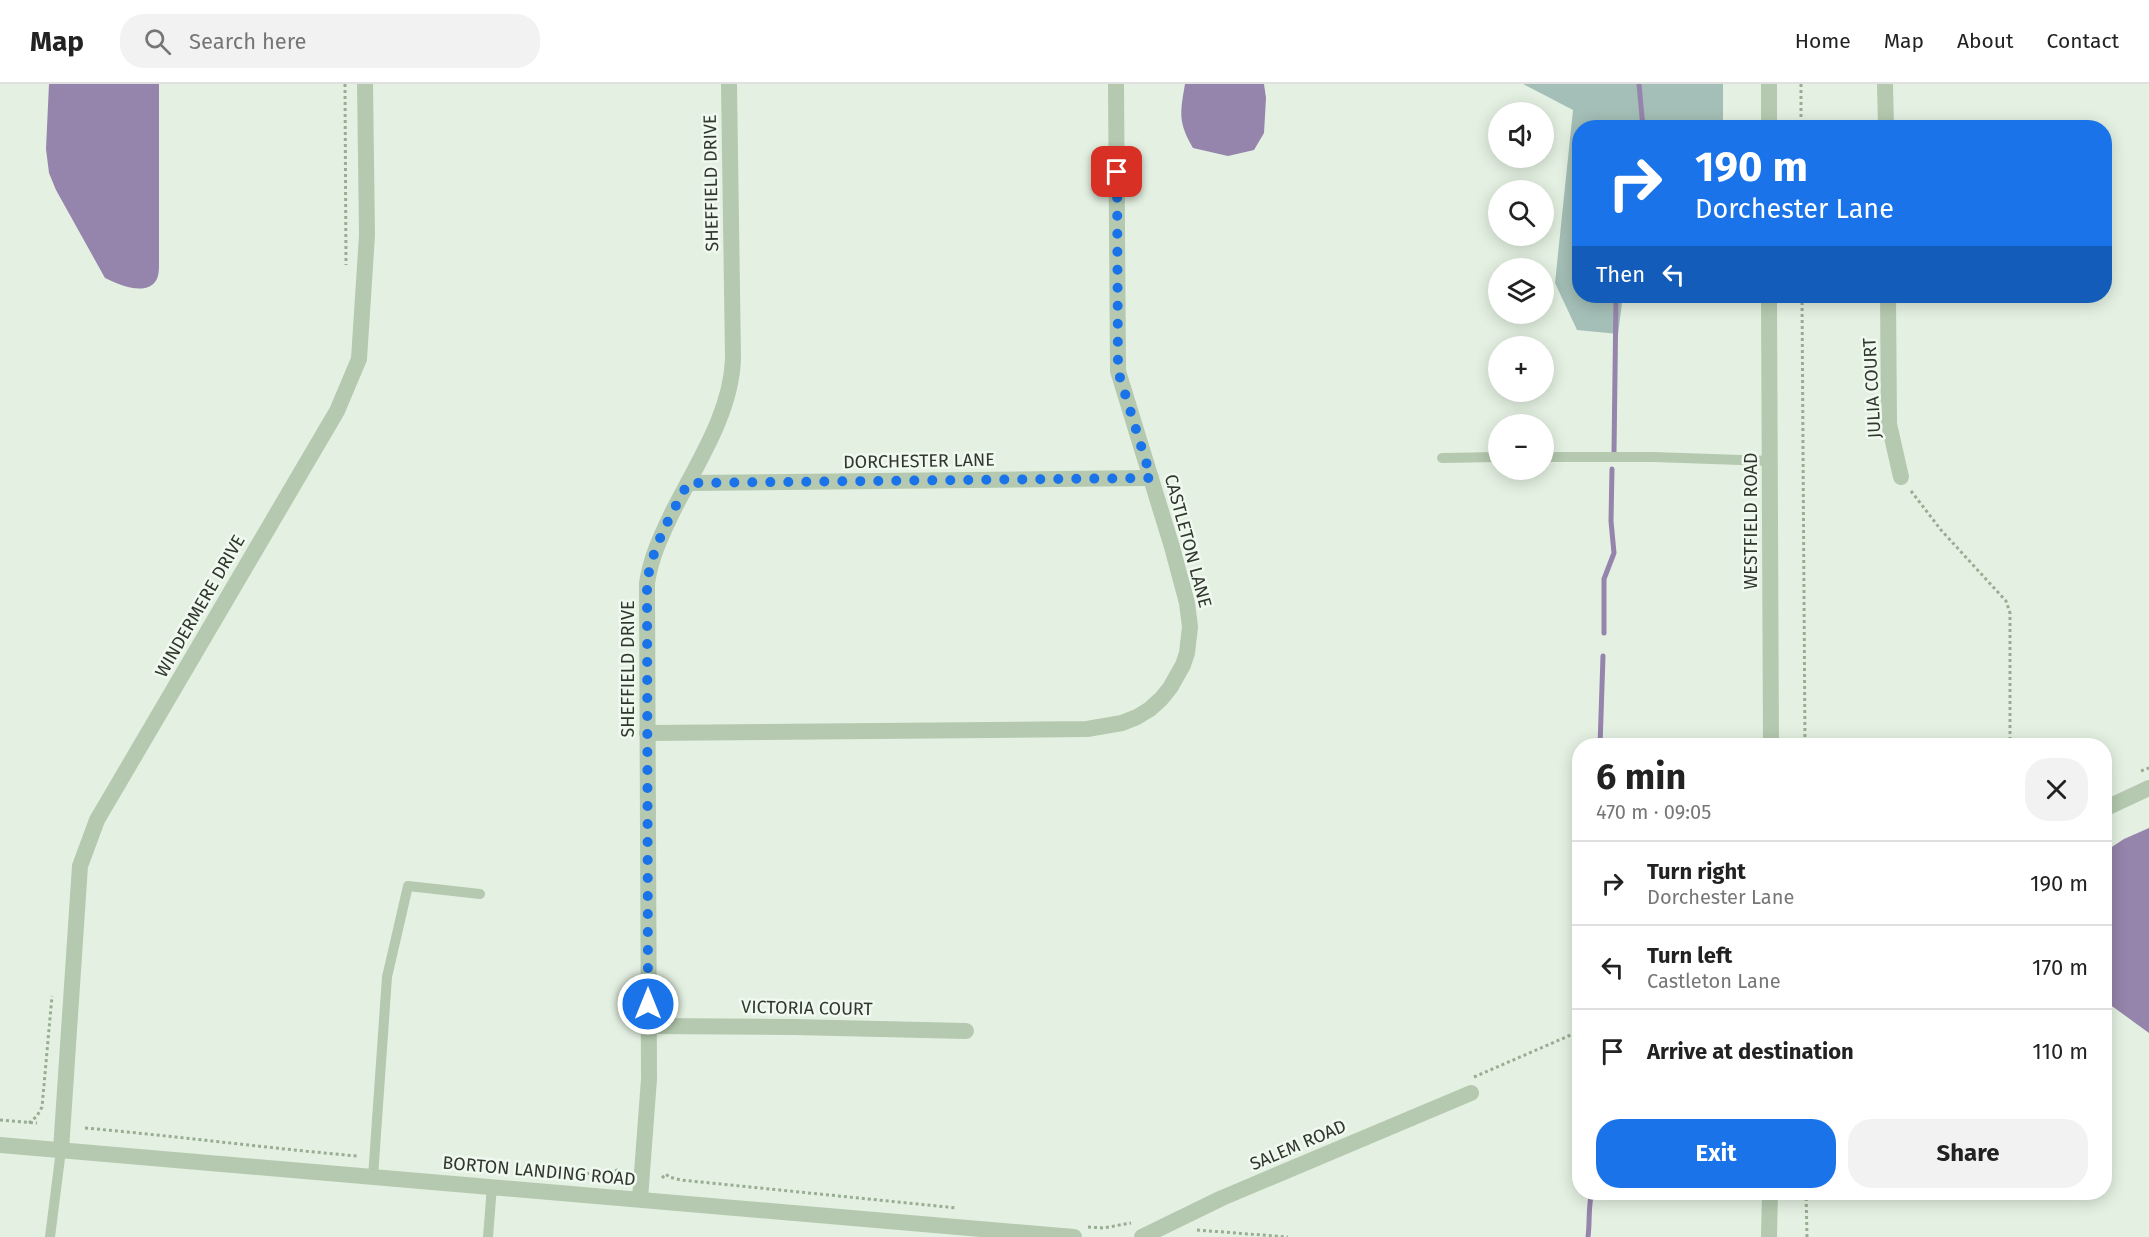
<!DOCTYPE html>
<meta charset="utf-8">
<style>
:root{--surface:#fff;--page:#f2f2f2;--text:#222;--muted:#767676;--line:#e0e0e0;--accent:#1a73e8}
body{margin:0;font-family:"Fira Sans",sans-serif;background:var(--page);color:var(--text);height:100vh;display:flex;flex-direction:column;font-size:22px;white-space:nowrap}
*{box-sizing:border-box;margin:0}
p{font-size:20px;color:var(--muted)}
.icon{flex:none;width:33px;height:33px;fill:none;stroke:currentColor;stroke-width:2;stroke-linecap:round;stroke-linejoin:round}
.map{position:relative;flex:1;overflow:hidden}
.side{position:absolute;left:1572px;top:654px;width:540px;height:462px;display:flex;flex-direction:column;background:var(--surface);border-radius:24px;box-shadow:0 3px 15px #0003}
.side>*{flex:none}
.banner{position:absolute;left:1572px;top:36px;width:540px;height:183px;border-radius:24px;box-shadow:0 3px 15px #0003;background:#1a73e8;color:#fff;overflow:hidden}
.controls{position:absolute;left:1488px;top:18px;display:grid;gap:12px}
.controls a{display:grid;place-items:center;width:66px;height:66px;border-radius:50%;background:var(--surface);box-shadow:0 3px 15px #0003;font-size:30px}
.pin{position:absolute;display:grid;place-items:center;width:51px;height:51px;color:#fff;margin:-26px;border-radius:12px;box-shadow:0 3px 9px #0006}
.me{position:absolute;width:66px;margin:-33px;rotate:0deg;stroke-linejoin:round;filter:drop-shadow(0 0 4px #0008)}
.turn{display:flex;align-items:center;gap:21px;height:126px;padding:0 24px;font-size:27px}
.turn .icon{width:78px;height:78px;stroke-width:2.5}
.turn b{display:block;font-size:42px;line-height:51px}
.then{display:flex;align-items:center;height:57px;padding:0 24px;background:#0003;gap:12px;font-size:22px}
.round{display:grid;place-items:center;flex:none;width:63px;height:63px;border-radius:24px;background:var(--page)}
.head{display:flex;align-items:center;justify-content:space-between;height:102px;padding:0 24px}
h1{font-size:36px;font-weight:700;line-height:45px}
.action{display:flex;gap:12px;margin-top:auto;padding:12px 24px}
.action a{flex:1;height:69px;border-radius:24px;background:var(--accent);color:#fff;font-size:24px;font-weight:700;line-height:69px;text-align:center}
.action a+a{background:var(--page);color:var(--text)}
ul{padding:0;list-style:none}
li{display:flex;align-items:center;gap:18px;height:84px;padding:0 24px;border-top:2px solid var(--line)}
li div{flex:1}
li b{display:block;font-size:22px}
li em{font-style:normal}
header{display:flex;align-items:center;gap:36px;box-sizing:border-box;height:84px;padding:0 30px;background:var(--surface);border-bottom:2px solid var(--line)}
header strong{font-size:28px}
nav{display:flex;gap:33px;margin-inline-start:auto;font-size:21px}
.search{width:420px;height:54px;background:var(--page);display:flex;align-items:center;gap:15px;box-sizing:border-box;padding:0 21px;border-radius:24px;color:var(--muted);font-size:22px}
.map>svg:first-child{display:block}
</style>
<header>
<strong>Map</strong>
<div class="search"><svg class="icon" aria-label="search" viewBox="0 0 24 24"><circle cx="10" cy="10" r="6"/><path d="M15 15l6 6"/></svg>Search here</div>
<nav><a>Home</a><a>Map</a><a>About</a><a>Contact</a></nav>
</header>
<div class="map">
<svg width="2149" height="1153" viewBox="0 0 2149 1153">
<rect width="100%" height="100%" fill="#e4f1e2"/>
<polygon fill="#a4bfb7" points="1523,0 1723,0 1723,43 1580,44 1580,212 1623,212 1618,250 1577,246 1555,199 1573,26"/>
<g fill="#9584ab">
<path d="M49,0H159V179C159,186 159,193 155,198C144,212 117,200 105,194L56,106L49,89L46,65Z"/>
<path d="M1185,0H1264L1266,14L1264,49L1254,66L1228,72L1193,64C1178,38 1180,29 1185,0Z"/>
<polygon points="2149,744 2149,949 2105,917 2104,768 2124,755"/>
</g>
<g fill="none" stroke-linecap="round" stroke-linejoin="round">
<g stroke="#9584ab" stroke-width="5">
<polyline points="1639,0 1643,44"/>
<polyline points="1614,368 1616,212"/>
<polyline points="1604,549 1604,495 1614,469 1611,437 1612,385"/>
<polyline points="1600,662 1603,572"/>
<path d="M1588,1153C1590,1139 1588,1121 1592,1108"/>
</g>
<g stroke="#98ad92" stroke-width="3" stroke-dasharray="3 3" stroke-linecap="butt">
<polyline points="345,0 346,181"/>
<polyline points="1801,0 1801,44"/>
<polyline points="1802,212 1805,662"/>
<polyline points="1911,407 1941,446 2006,517 2010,529 2010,662"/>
<polyline points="2141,687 2149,684"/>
<polyline points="1474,993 1580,947"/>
<polyline points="0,1036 37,1039"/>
<polyline points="29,1039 37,1032 42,1023 52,912"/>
<path d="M85,1044C176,1052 266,1064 357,1072"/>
<polyline points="538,1088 609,1090 617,1086 620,1090"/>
<polyline points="662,1094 666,1090 669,1093 681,1096 957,1124"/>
<polyline points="1806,1108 1807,1153"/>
<polyline points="1088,1143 1103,1144 1131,1139"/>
<polyline points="1197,1146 1288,1153"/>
</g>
<g stroke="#b4c9af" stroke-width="10">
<polyline points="1544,373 1653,373 1770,377"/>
<polyline points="1442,374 1498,373"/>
<polyline points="373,1093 387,893 408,802 480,810"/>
<polyline points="50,1153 61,1066"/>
<polyline points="488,1153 492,1102"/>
</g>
<g stroke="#b4c9af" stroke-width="16">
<polyline points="1885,0 1886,44"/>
<polyline points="1888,212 1889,340 1901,393"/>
<polyline points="688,399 1151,394"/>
<polyline points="647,649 1087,645 1122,639 1137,633 1150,625 1161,615 1170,604 1183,581 1187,569 1190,543 1187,519 1172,463 1118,287 1116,0"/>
<polyline points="2104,725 2149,704"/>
<polyline points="648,942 794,943 966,947"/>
<polyline points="61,1066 80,782 97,736 337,327 359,275 367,151 365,0"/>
<path d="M640,1115L649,995L647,499C651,473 661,452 672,429C696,381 731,330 733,275L729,0"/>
<polyline points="1142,1153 1222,1114 1471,1009"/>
</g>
<g stroke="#b4c9af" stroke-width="16">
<polyline points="1769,0 1769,44"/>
<polyline points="1769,212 1771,662"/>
<polyline points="0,1061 1074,1153"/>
<polyline points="1769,1153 1770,1108"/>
</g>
</g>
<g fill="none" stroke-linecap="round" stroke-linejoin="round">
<path stroke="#1a73e8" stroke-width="10" stroke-dasharray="0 18" d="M648,920L647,499C652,463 671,431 688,399L1151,394L1118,287L1117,88"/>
</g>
<g text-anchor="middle" stroke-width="5" stroke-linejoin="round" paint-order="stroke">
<g font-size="18" fill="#30382c" stroke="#f0f9ef">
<text transform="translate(711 99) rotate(-91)" y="6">SHEFFIELD DRIVE</text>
<text transform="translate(1872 304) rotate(-93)" y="6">JULIA COURT</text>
<text transform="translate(919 377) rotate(-1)" y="6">DORCHESTER LANE</text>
<text transform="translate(1751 437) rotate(-90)" y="6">WESTFIELD ROAD</text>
<text transform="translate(1188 457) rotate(75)" y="6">CASTLETON LANE</text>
<text transform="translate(200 522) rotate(-60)" y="6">WINDERMERE DRIVE</text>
<text transform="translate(628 585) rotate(-90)" y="6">SHEFFIELD DRIVE</text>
<text transform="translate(807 924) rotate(1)" y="6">VICTORIA COURT</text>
<text transform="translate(1298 1061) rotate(-23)" y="6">SALEM ROAD</text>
<text transform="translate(539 1087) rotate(5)" y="6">BORTON LANDING ROAD</text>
</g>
</g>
</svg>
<div class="controls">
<a><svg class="icon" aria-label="sound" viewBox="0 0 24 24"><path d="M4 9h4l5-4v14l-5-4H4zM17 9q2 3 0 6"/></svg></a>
<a><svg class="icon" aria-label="search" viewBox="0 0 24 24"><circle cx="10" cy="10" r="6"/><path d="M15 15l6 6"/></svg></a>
<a><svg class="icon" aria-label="layers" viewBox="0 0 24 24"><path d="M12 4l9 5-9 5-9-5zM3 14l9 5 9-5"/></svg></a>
<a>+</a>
<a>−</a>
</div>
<div class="pin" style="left:1117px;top:88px;background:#d93025"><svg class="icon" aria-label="arrive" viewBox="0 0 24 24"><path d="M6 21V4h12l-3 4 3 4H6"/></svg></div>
<svg class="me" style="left:648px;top:920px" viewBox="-20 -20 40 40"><circle r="17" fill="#1a73e8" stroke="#fff" stroke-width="3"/><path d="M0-11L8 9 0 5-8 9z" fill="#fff"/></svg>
<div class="banner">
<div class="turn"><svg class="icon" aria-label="right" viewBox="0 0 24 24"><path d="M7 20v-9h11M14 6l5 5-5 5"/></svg><div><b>190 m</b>Dorchester Lane</div></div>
<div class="then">Then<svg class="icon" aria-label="left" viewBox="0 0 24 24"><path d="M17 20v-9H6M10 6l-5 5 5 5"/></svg></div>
</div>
<section class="side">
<div class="head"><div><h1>6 min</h1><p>470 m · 09:05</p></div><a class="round"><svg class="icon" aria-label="close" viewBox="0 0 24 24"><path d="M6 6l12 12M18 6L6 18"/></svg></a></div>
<ul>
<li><svg class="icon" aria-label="right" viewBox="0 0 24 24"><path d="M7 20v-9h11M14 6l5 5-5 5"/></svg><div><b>Turn right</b><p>Dorchester Lane</p></div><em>190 m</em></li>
<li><svg class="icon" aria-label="left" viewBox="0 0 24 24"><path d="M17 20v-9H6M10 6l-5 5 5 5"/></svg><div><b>Turn left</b><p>Castleton Lane</p></div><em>170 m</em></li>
<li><svg class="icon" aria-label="arrive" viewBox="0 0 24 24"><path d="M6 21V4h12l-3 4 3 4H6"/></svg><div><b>Arrive at destination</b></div><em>110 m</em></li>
</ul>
<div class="action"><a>Exit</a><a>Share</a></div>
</section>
</div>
